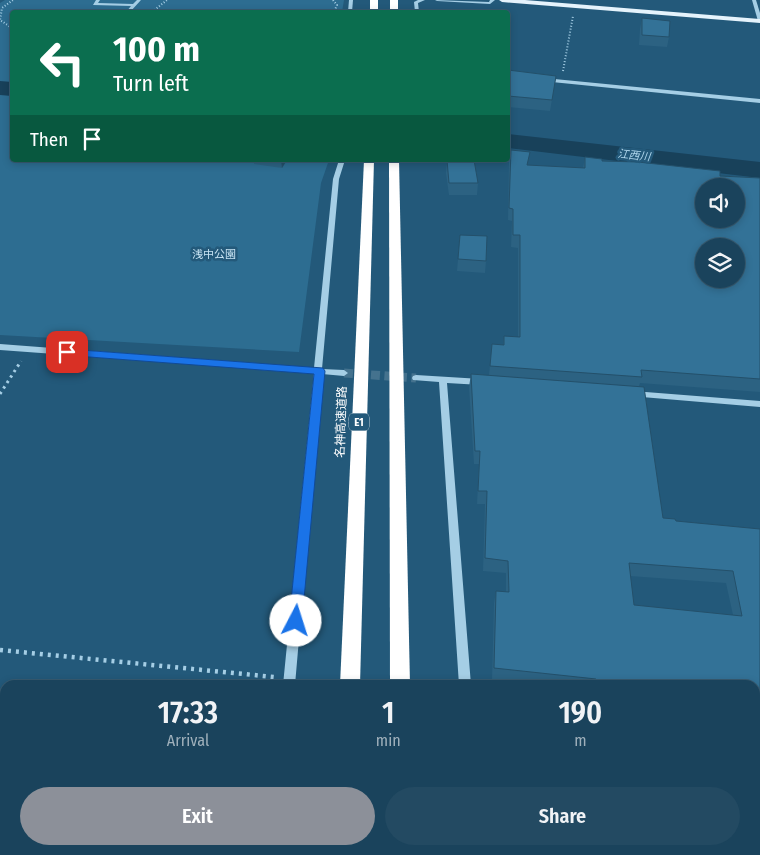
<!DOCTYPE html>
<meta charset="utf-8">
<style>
:root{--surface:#1a435c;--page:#234a62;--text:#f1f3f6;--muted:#9fb0bb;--line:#385c72;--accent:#8c9099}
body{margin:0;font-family:"Fira Sans Condensed","Noto Sans JP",sans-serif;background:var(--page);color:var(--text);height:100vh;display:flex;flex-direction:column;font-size:19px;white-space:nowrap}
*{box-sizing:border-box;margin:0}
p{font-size:16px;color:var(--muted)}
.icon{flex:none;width:28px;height:28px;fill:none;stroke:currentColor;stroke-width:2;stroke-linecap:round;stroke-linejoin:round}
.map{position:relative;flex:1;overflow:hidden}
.side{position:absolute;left:0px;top:680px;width:760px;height:175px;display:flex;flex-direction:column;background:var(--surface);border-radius:15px 15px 0 0;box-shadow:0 2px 8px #0003,0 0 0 1px var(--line)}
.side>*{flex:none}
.top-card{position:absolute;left:10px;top:10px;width:500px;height:152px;border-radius:5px;box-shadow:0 2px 8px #0003,0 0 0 1px var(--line);background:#0b6e4f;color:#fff;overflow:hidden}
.controls{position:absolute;left:695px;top:178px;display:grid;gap:10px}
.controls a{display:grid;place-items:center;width:50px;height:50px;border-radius:50%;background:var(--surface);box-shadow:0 2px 8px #0003,0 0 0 1px var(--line);font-size:25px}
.pin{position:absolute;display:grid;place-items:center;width:42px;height:42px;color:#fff;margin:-21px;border-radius:10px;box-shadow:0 2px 8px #0006}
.me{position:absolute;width:55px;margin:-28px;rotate:5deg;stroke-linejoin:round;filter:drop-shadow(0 0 4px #0008)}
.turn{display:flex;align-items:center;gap:18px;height:105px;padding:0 20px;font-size:22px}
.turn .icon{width:65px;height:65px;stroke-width:2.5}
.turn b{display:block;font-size:35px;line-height:42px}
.then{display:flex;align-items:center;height:48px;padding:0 20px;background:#0003;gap:10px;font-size:19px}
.eta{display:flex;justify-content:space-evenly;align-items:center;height:85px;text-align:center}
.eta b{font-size:30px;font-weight:600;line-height:35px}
.button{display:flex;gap:10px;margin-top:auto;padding:10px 20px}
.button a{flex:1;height:58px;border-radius:30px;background:var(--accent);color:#fff;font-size:20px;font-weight:600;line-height:58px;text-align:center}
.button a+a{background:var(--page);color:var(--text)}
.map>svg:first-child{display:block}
</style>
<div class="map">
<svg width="760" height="855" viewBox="0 0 760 855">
<rect width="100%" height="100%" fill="#23597a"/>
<polygon fill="#2d6d91" points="5,0 344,0 342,12 12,12 12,160 329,160 321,183 299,352 0,335 0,3"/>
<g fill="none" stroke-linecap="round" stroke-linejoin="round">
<g fill="#18415a" fill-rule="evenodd">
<polygon points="0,81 12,82 12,96 0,95"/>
<polygon points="508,134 760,162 760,178 508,148"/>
</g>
<polyline stroke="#44728e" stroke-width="9" stroke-dasharray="9 4.5" stroke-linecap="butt" points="344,373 416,378"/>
<g stroke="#a5cee5" stroke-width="2" stroke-dasharray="1 2" stroke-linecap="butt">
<polyline points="333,0 337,5 334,12"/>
<polyline points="152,12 167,0"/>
<polyline points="12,28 0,20 2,8 13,0"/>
<polyline points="563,71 573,16"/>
</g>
<polyline stroke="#a5cee5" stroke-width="3" stroke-dasharray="2.5 4" stroke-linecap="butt" points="0,394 21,361"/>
<polyline stroke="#a5cee5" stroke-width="4.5" stroke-dasharray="3 5" stroke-linecap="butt" points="0,650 274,677"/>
<g fill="#a5cee5" fill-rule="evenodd">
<polygon points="96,0 100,0 98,3 133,4 137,0 141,0 130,12 126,12 131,6 93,5"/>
<polygon points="349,0 353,0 352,12 348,12"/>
<polygon points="418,0 425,0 418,3 419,12 415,12 414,2"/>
<polygon points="435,0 489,2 490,0 495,0 490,4 437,1"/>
<polygon points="752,0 756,0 760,13 760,22 758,21"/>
<polygon points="544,78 760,99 760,103 542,81 542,79"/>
<polygon points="339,160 345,160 339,179 322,369 344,370 348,373 344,376 322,374 295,685 283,685 314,373 0,350 0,344 314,368 333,179"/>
<polygon points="416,375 481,379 485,382 481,385 447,383 471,685 459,685 439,382 413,380 412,378 413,376"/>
<polygon points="633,391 760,401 760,407 630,396 629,394"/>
<rect x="265" y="850" width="14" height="5"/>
<polygon points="469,850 483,850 484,855 470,855"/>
</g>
<polygon fill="#e5f3fc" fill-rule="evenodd" points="499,0 525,0 760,19 760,23 502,2"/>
<g fill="#fff" fill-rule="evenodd">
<rect x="370" y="0" width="8" height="12"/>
<rect x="390" y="0" width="8" height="12"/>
<polygon points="364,160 374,160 360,685 340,685"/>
<polygon points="389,160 399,160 410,685 390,685"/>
<rect x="334" y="850" width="22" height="5"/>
<rect x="391" y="850" width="22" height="5"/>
</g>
</g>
<g fill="#2c6282" fill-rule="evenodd">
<polygon points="642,18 669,37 667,47 639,45 640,29"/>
<polygon points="508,70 556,76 550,111 508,107"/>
<path d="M511,150L528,165L583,168L585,157L602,161L720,176L760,178V392L640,383L639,386L663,518L676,521L760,529V855H720L719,850H755V685H542L492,680L494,603L496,591L506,592V573L483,571L485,504H477L479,464H474L469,387L471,374L489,375L492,344L503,345L504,336L518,337V248L511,247L512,221L508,220L509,161ZM630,576L726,583L733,615L634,605Z"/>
<polygon points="254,160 287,160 282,168 254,164"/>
<polygon points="447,161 478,183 477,195 449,195 446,173"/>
<polygon points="460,235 486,261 485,273 457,271"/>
<polygon points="576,850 599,850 641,855 573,855"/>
<rect x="645" y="850" width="48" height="5"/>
</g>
<polygon fill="#24506a" points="281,160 287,160 282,168"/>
<g fill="#337297" stroke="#24506a" fill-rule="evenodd">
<polygon points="642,18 670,21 669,37 642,35"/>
<polygon points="508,70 556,76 552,100 508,96"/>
<path d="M511,150L530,152L527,165L585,168V157L602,159V161L638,162L720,171V176L760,178V379L641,370L642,377L490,366L492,344L504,345V336L520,337V235H513V209L509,208ZM704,186H736V219H704ZM704,246H736V279H704Z"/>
<polygon points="447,160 474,160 478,183 449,183"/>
<polygon points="460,235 487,236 486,261 458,259"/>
<path d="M471,374L644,387L663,518L675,519L676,521L760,529V855H730L729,850H755V685H596V679L494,668L496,591L509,592L508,561L485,558L487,491H478L480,451H475ZM629,563L733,571L742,616L634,605Z"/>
<polygon points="577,850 599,850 641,855 578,855"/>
<rect x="653" y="850" width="40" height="5"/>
</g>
<polygon fill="#1a73e8" stroke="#114b97" points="67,349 323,368 325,371 302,621 300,625 296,627 291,625 289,621 314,374 63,355 61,352 63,350"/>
<g text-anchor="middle" stroke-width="5" stroke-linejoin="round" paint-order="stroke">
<g font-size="11" font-style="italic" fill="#b0d7ed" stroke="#23597a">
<text transform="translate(634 155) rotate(6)" y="4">江西川</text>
</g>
<g font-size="11" fill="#c8e4f4" stroke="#23597a">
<text x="214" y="258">浅中公園</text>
</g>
<rect fill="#23597a" stroke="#bdcdd7" stroke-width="1" x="349" y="413.5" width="20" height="17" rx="4"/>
<g font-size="11" font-weight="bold" fill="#fff">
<text x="359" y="426">E1</text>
</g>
<g font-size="12" fill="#fff" stroke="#23597a">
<text transform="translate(341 422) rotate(-88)" y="4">名神高速道路</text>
</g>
</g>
</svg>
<div class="controls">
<a><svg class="icon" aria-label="sound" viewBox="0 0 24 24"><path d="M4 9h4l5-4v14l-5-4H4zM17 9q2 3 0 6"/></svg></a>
<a><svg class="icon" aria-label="layers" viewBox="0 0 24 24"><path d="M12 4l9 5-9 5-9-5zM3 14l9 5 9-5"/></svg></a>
</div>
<div class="pin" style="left:67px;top:352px;background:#d93025"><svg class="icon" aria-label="arrive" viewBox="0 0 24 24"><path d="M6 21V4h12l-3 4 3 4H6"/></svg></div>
<svg class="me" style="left:296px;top:621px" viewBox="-20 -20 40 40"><circle r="19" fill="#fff"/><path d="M0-13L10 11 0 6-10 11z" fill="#1a73e8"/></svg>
<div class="top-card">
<div class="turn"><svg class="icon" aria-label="left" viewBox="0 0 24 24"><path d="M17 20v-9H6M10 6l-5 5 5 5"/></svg><div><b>100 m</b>Turn left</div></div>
<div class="then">Then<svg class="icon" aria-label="arrive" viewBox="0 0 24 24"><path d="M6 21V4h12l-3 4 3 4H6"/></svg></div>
</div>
<section class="side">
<div class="eta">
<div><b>17:33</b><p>Arrival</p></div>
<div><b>1</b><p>min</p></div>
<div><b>190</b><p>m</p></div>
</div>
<div class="button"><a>Exit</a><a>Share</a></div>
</section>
</div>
